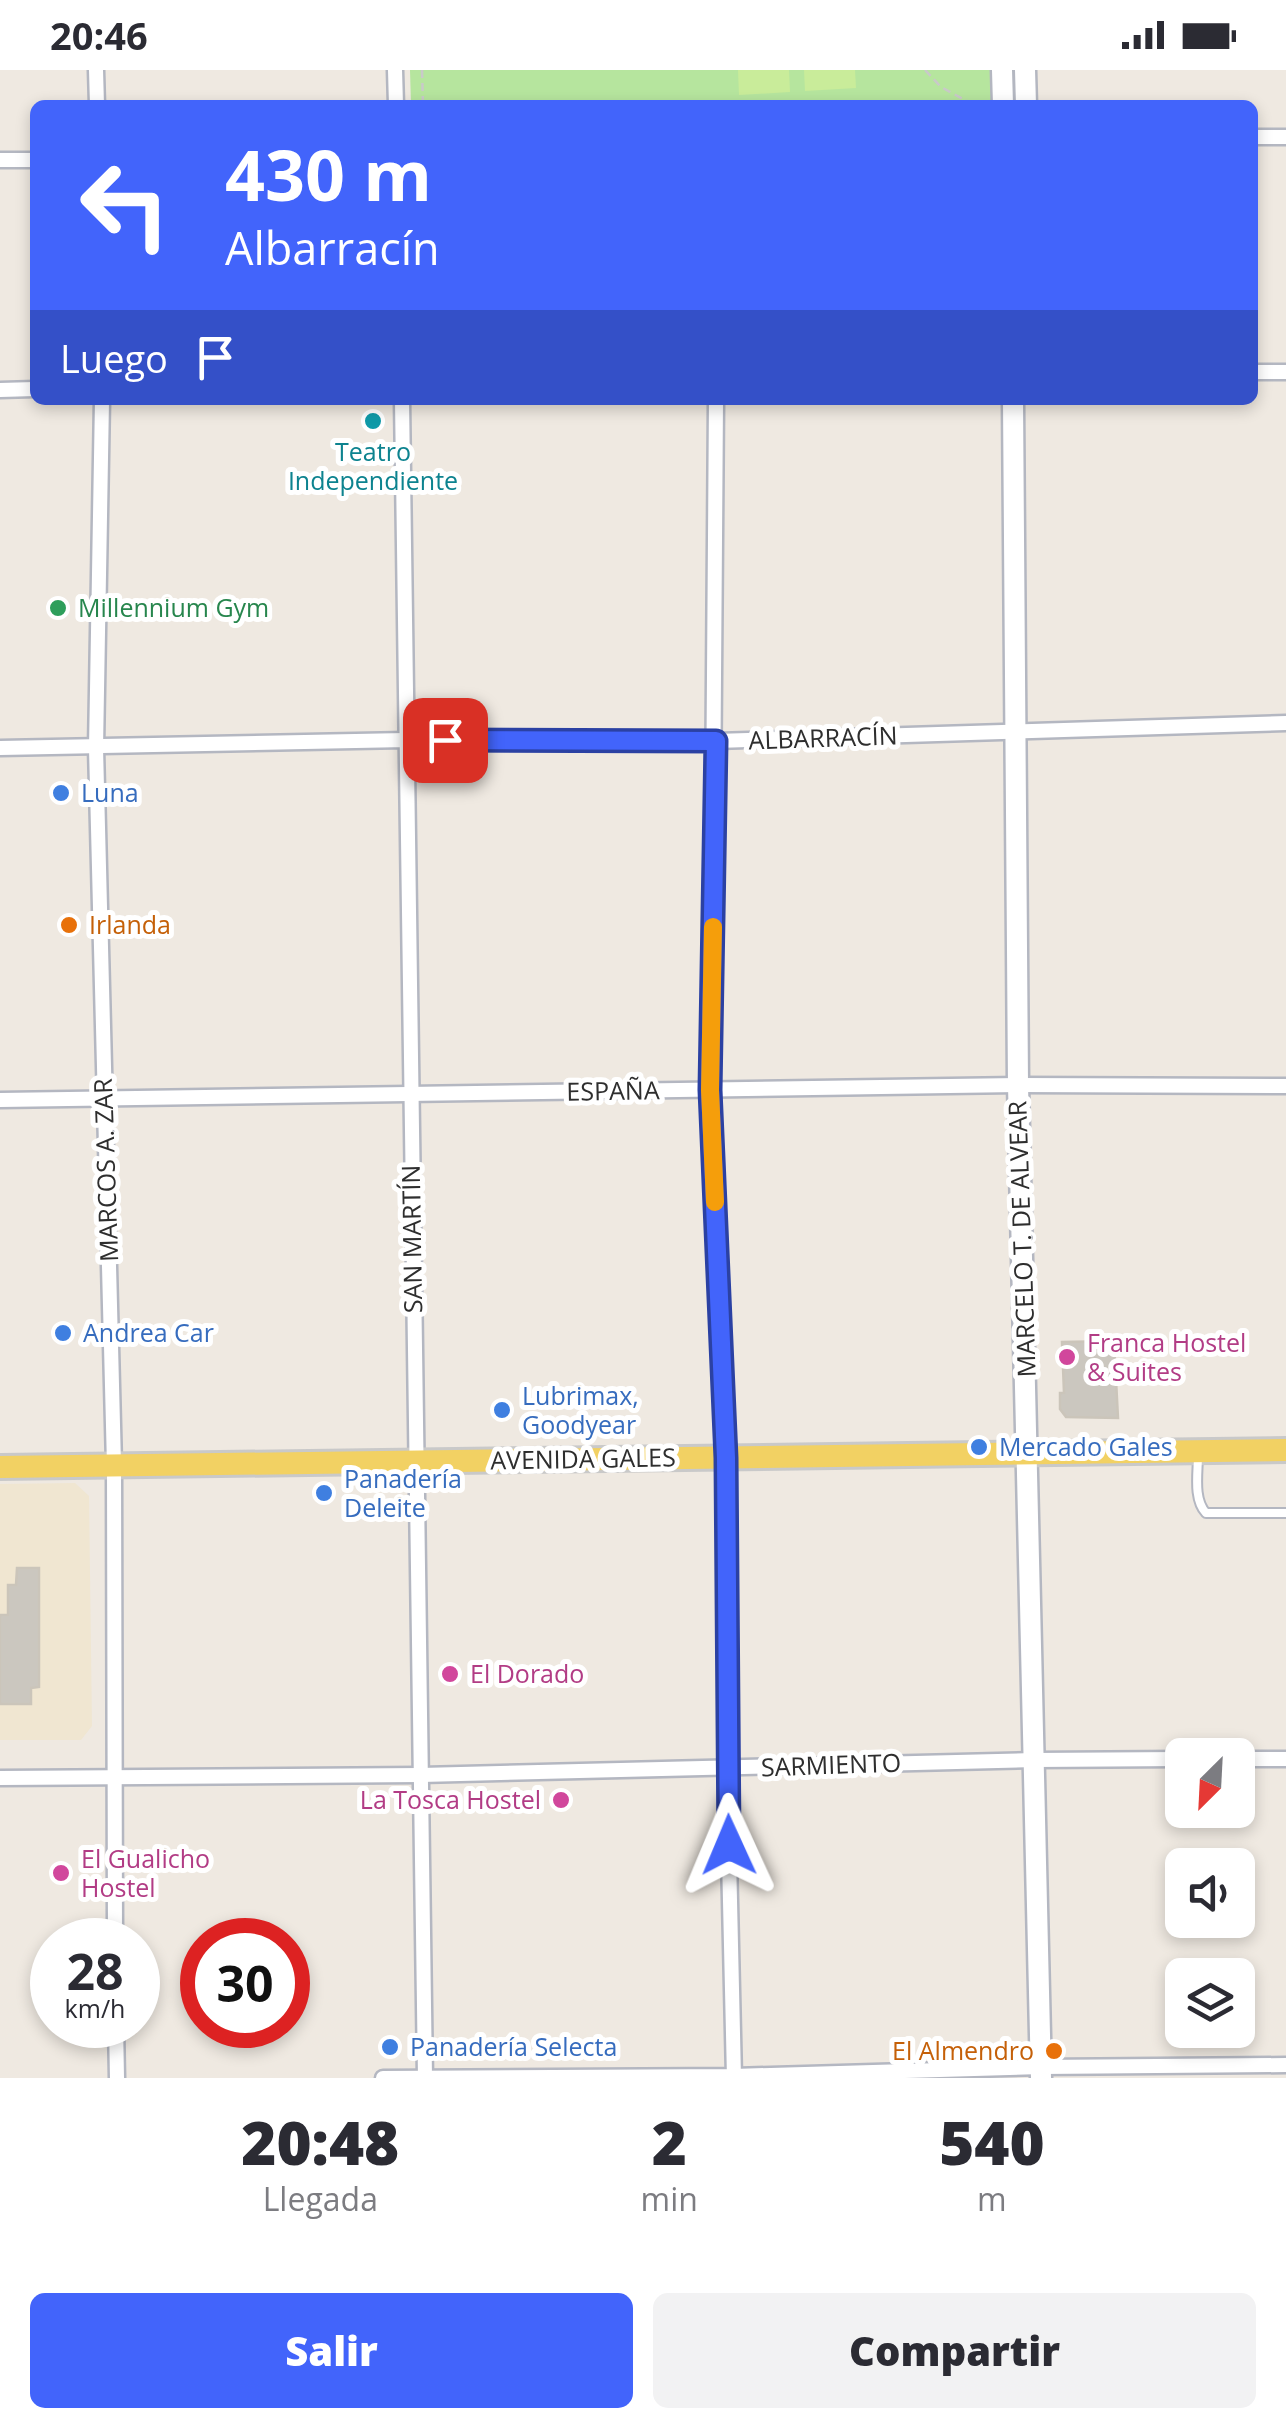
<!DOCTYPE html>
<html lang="es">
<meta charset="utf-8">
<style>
:root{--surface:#fff;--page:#f2f2f3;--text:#2b2b33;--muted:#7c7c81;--accent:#4264fb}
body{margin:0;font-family:"Open Sans",sans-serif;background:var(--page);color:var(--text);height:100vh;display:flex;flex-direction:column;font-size:38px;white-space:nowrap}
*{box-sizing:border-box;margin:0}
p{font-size:32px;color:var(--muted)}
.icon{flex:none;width:55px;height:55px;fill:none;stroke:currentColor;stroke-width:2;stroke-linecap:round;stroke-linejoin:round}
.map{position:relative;height:2008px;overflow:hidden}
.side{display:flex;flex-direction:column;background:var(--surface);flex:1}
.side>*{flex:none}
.guide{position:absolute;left:30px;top:30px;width:1228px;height:305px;border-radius:15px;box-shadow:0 5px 15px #0003;background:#4264fb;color:#fff;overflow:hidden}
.needle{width:65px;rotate:204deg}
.buttons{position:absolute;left:1165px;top:1668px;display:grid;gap:20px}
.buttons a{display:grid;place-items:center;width:90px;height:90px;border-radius:15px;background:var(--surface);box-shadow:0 5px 15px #0003;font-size:50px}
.speed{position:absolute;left:30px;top:1848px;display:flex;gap:20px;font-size:50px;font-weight:700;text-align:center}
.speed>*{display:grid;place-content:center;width:130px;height:130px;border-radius:50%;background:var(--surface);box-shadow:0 5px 15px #0003;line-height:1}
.speed small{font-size:25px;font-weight:400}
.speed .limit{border:15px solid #d22;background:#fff;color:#111}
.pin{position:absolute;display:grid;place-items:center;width:85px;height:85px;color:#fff;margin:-42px;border-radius:20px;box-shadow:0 5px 15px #0006}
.me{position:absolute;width:110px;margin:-55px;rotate:359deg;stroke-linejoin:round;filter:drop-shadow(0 0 8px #0008)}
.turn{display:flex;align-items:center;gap:35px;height:210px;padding:0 30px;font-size:45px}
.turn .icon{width:130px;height:130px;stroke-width:2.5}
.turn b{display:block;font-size:70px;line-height:85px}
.then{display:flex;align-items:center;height:95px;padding:0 30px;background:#0003;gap:20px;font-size:38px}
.eta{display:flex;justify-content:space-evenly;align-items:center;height:170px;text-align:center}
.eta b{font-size:60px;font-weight:800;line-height:70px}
.action{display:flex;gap:20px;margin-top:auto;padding:20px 30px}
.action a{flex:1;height:115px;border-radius:15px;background:var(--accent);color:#fff;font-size:40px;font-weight:800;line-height:115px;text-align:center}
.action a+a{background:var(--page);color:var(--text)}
.status{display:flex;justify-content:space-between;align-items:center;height:70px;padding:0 50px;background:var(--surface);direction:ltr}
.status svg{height:28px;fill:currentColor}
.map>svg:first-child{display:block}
</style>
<div class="status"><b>20:46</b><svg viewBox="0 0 49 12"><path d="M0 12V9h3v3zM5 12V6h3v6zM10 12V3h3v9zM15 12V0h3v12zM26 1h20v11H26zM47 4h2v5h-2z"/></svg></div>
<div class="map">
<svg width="1286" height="2008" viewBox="0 0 1286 2008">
<rect width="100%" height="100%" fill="#efe9e1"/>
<polygon fill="#f0e6d1" points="75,1413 89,1426 92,1656 81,1670 0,1670 0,1414"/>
<polygon fill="#b6e59e" points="410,0 994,0 995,35 411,35"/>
<g fill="#c9ec9a">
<polygon points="738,0 789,0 790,22 739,25"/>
<polygon points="804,0 855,0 856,18 805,21"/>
</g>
<g fill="#cbc7bf" stroke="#cbc5ba" stroke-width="2.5">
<polygon points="1114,1271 1118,1348 1066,1347 1060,1339 1060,1323 1064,1323 1062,1272"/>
<polygon points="17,1498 39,1498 39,1617 31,1618 31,1634 0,1634 0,1545 8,1545 8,1515 16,1515"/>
</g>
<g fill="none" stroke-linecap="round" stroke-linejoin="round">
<defs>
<path id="lane" d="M1198,1385C1198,1403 1193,1429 1206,1443H1286"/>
<g id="street">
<polyline points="96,0 97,35"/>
<polyline points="395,0 396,35"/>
<polyline points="1252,67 1286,67"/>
<polyline points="0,90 35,90"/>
<polyline points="1252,302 1286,302"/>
<polyline points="0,320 35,319"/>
<polyline points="102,330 96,678 114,1395 115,1870"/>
<polyline points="402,330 425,2008"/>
<polyline points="716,330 711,1020 726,1387 727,1698 734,2008"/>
<polyline points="0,678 406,670 716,671 1286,653"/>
<polyline points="0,1030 1018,1015 1286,1016"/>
<polyline points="1238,1689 1286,1689"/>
<polyline points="0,1708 421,1705 1034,1690 1182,1689"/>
<polyline points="116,1955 117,2008"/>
<polyline points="383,2008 734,2006 1041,1997 1286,1995"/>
</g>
<g id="secondary">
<polyline points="1002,0 1003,35"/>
<polyline points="1025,0 1026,35"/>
<polyline points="1013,330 1018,1015 1041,2008"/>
</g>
<polyline id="primary" points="0,1397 1286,1380"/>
</defs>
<use href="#lane" stroke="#b4b7c1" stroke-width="12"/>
<use href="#street" stroke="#b4b7c1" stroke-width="19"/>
<use href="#secondary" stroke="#b4b7c1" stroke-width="25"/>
<use href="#primary" stroke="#c9c9c9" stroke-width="28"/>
<g stroke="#c9c9c9" stroke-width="2.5" stroke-dasharray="8 5" stroke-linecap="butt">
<polyline points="422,0 423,35"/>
<polyline points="925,0 941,17 974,35"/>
</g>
<use href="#lane" stroke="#fff" stroke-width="8"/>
<use href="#street" stroke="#fff" stroke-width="14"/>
<use href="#secondary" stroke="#fff" stroke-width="20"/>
<use href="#primary" stroke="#f2d163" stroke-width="22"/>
</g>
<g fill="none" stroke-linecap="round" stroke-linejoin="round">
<defs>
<polyline id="route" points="445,670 716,671 710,1020 726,1388 729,1775"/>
</defs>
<use href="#route" stroke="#2b41a3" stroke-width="25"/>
<use href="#route" stroke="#4264fb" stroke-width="18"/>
<polyline stroke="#f59e0b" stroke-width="18" points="713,857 710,1020 715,1132"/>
</g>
<circle fill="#0f9aa8" stroke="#fff" stroke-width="4" cx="373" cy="351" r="10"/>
<circle fill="#2e9e5b" stroke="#fff" stroke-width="4" cx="58" cy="538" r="10"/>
<g fill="#3f7fe0" stroke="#fff" stroke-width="4">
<circle cx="61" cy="723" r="10"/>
<circle cx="63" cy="1263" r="10"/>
<circle cx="502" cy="1340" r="10"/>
<circle cx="979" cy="1377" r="10"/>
<circle cx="324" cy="1423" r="10"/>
<circle cx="390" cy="1977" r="10"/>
</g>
<g fill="#e8710a" stroke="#fff" stroke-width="4">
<circle cx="69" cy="855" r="10"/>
<circle cx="1054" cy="1981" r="10"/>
</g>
<g fill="#d1479c" stroke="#fff" stroke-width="4">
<circle cx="1067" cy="1287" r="10"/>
<circle cx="450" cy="1604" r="10"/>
<circle cx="561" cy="1730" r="10"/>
<circle cx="61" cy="1803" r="10"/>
</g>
<g text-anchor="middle" stroke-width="10" stroke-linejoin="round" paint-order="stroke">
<g font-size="25" fill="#0d838f" stroke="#fff">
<text x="373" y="391">Teatro<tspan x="373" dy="29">Independiente</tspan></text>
</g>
<g font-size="25" fill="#27864d" stroke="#fff" text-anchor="start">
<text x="78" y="547">Millennium Gym</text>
</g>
<g font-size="25" fill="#2e2e2e" stroke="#fff">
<text transform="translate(823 668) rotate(-2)" y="9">ALBARRACÍN</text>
<text transform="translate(613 1021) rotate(-1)" y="9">ESPAÑA</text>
<text transform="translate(106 1100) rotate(-92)" y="9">MARCOS A. ZAR</text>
<text transform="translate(412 1169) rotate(-91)" y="9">SAN MARTÍN</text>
<text transform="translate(1022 1169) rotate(-92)" y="9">MARCELO T. DE ALVEAR</text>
<text transform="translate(583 1389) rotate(-1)" y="9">AVENIDA GALES</text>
<text transform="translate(831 1695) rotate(-2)" y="9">SARMIENTO</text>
</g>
<g font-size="25" fill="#366cbe" stroke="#fff" text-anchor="start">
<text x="81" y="732">Luna</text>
<text x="83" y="1272">Andrea Car</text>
<text x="522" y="1335">Lubrimax,<tspan x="522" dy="29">Goodyear</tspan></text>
<text x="999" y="1386">Mercado Gales</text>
<text x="344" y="1418">Panadería<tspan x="344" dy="29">Deleite</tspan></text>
<text x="410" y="1986">Panadería Selecta</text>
</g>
<g font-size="25" fill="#c56008" stroke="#fff" text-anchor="start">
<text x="89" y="864">Irlanda</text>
<text x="1034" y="1990" text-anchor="end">El Almendro</text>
</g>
<g font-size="25" fill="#b23c85" stroke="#fff" text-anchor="start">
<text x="1087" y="1282">Franca Hostel<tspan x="1087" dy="29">&amp; Suites</tspan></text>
<text x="470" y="1613">El Dorado</text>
<text x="541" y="1739" text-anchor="end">La Tosca Hostel</text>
<text x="81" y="1798">El Gualicho<tspan x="81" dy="29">Hostel</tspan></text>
</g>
</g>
</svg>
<div class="buttons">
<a><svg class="needle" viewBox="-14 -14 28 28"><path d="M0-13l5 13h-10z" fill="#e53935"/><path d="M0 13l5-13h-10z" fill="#7c7c81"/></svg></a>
<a><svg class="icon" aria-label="sound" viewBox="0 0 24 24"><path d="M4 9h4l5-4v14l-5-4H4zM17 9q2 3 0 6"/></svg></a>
<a><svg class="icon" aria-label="layers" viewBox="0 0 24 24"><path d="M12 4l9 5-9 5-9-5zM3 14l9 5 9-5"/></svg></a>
</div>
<div class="speed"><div>28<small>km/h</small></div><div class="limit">30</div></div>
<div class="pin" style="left:445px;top:670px;background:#d93025"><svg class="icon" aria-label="arrive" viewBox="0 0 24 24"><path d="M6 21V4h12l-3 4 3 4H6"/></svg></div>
<svg class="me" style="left:729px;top:1775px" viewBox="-20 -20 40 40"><path d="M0-17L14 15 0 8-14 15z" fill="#4264fb" stroke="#fff" stroke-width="4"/></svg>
<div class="guide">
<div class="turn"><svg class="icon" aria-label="left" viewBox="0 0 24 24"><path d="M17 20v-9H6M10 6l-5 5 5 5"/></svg><div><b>430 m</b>Albarracín</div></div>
<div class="then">Luego<svg class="icon" aria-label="arrive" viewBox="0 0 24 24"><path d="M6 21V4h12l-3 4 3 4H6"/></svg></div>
</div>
</div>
<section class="side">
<div class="eta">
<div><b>20:48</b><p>Llegada</p></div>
<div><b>2</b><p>min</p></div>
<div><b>540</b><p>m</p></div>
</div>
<div class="action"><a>Salir</a><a>Compartir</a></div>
</section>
